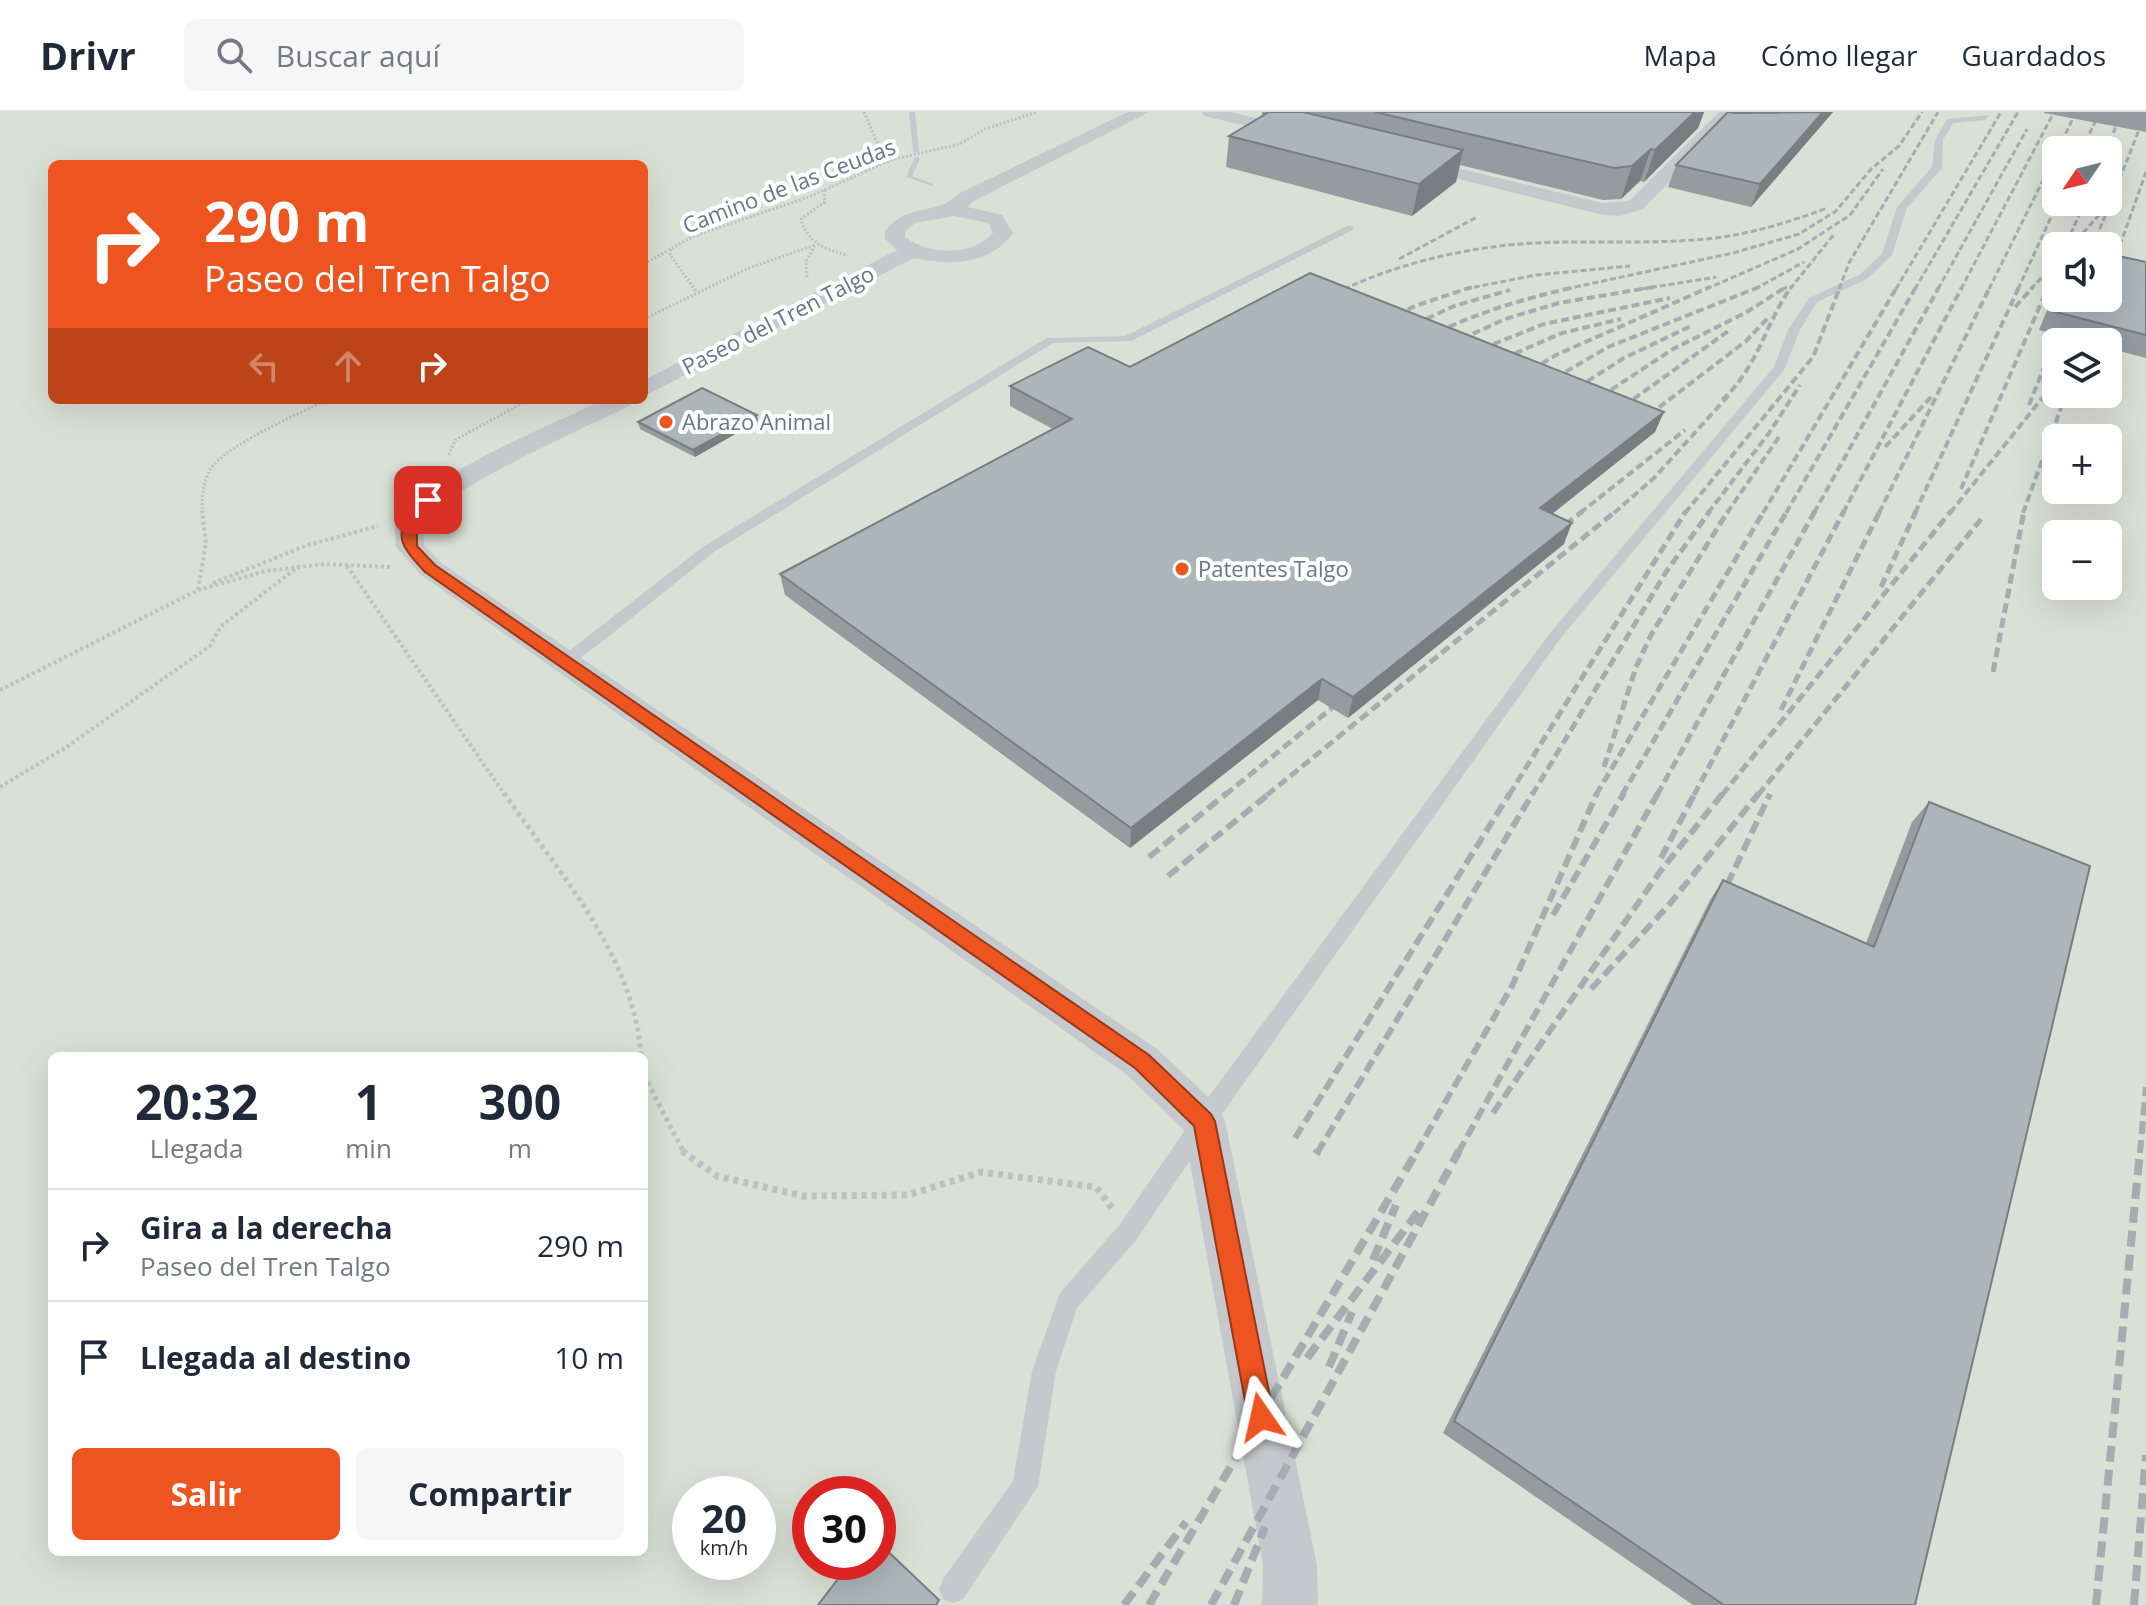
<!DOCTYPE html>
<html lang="es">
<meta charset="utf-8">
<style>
:root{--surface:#fff;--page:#f6f6f7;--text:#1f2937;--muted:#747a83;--line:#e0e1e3;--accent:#ed5420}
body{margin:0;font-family:"Open Sans",sans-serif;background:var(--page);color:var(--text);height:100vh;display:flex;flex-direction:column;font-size:30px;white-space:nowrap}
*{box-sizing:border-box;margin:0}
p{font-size:26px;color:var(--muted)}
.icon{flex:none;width:44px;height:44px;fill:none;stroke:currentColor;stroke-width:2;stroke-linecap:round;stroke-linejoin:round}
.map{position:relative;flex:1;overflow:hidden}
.details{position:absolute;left:48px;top:940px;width:600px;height:504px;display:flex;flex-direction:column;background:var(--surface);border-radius:12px;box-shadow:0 8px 32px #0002}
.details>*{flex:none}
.banner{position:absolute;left:48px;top:48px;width:600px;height:244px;border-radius:12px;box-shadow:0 8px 32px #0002;background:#ed5420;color:#fff;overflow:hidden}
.needle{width:52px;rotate:235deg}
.buttons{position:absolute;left:2042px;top:24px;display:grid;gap:16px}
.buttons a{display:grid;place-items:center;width:80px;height:80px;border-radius:12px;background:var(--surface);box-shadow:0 8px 32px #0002;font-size:40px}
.speed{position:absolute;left:672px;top:1364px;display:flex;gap:16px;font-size:40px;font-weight:700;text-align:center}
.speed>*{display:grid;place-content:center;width:104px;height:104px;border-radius:50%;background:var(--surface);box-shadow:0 8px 32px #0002;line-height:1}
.speed small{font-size:20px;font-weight:400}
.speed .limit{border:12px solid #d22;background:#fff;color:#111}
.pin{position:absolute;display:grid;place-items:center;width:68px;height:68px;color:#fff;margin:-34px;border-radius:16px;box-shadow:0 4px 12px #0006}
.me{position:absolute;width:88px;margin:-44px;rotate:349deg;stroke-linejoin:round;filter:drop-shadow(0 0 6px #0008)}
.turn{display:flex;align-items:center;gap:28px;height:168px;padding:0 24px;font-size:36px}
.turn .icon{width:104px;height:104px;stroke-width:2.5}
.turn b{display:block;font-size:56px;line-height:68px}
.lanes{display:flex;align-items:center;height:76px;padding:0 24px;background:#0003;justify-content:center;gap:40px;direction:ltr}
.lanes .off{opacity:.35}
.eta{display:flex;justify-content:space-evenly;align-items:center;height:136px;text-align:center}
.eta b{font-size:48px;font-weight:700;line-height:56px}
.action{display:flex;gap:16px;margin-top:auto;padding:16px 24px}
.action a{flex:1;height:92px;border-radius:12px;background:var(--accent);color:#fff;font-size:32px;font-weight:700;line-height:92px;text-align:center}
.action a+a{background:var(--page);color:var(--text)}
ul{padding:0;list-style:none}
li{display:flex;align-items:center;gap:24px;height:112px;padding:0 24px;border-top:2px solid var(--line)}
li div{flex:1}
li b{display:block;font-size:30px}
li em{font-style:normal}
header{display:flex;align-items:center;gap:48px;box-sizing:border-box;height:112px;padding:0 40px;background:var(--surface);border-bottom:2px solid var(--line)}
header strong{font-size:38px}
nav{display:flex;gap:44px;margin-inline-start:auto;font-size:28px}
.search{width:560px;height:72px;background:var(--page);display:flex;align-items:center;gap:20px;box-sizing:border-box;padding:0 28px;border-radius:12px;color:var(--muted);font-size:30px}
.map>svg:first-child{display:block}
</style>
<header>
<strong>Drivr</strong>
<div class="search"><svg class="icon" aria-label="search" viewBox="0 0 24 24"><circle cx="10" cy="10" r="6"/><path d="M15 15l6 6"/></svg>Buscar aquí</div>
<nav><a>Mapa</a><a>Cómo llegar</a><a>Guardados</a></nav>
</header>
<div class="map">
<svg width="2146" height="1493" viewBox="0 0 2146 1493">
<rect width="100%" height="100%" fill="#f8f8f5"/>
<path fill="#d9e0d6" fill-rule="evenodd" d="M0,0H2146V1493H0ZM2056,38H2108V90H2056ZM52,52H644V288H52ZM2056,134H2108V186H2056ZM2056,230H2108V282H2056ZM2056,326H2108V378H2056ZM2056,422H2108V474H2056ZM52,944H644V1440H52ZM690,1382H758V1450H690ZM810,1382H878V1450H810Z"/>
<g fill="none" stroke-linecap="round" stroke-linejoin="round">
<g fill="#c0cacf" fill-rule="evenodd">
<polygon points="909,0 915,0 919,39 916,41 913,39"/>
<polygon points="915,45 920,46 912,64 933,72 933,74 906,65"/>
</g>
<g stroke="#bec1c3" stroke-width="3" stroke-dasharray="2 2" stroke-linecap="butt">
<polyline points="864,0 883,44 877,52"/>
<path d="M824,78L825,90L801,107C807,131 826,138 848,143"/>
<polyline points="671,137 670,143 696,179"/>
<polyline points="644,152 692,125 811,84 891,48 960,32 985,17 1037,0"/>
<polyline points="807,165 806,149 815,134"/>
<polyline points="644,207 749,156 815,133"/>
<polyline points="449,343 455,328 528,288"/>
<path d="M203,401C201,386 203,372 210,358C224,334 300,301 327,288"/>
</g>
<g stroke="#bec1c3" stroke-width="4" stroke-dasharray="3 3" stroke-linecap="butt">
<polyline points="347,454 505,683"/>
<polyline points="213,471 308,433 378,414"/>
<polyline points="198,478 266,459 325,452 390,455"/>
<polyline points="0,578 198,478 206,431 202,399"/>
<polyline points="0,675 65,636 210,534 221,514 298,455"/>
</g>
<g stroke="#bec1c3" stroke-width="5" stroke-dasharray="4 4" stroke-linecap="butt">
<path d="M504,681C559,761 634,843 641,944"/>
<polyline points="644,963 684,1041"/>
</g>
<polyline stroke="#bec1c3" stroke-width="7" stroke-dasharray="5 5" stroke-linecap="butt" points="682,1039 717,1064 803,1084 908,1083 981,1060 1096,1075 1112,1096"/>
<g fill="#c5c9cd" fill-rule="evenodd">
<polygon points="1989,3 1986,8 1953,11 1943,28 1942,56 1907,96 1892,143 1867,167 1817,190 1800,218 1784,258 1560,527 1212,1016 1137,1127 1077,1196 1056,1259 1038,1374 963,1487 953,1491 943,1487 939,1477 943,1467 1013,1369 1032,1259 1060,1181 1121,1111 1196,1002 1550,521 1774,255 1788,218 1809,186 1859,163 1882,142 1897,95 1932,55 1935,28 1947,7"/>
<polygon points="1349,113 1354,116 1353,118 1131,229 1053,231 714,440 598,533 569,553 564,554 556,549 704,434 1047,226 1125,224"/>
</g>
<g fill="#c5c9cd" fill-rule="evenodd">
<path d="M1128,0H1149L974,89L968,95L1002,103L1013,121C990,153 950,154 914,146L644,284V268L897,138L885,127V119C907,90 936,105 960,81ZM954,104L988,111L993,121C973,145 928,143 905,125V120L915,111Z"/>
<polygon points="1202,0 1231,0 1306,18 1309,22 1300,27 1204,4"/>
<polygon points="1719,0 1737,0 1643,97 1620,104 1603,103 1406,54 1403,50 1412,45 1603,91 1629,89"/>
<path d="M603,288H634L631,293C593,312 441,379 425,409C422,415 424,426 424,433L440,450L1157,937L1219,995L1225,1009L1317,1453L1318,1493H1262L1263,1453L1184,1018L1127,963L420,462L396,435C396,428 394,417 396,410C409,371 562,308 603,288Z"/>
</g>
<g stroke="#a5acb2" stroke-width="3" stroke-dasharray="6 3" stroke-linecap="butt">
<polyline points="2058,38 2073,6"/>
<polyline points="2082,38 2095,10"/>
<polyline points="2107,38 2116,14"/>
<polyline points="2067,130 2085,90"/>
<polyline points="2071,134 2100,102"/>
<polyline points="2093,134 2139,18"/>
<polyline points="1399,147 1477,105"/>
<polyline points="2108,167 2146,60"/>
<path d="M1344,177C1403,150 1468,135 1533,131C1593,128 1655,133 1715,126C1754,121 1790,110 1827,96"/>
<polyline points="1465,177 1536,163 1630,154"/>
<polyline points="1566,177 1733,141 1799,122 1836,99 1871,57 1899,34 1922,0"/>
<polyline points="1642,177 1716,165"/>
<polyline points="1706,177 1798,137 1850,103 1883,57"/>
<polyline points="1755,177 1804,150"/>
<polyline points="1783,177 1787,175"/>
<polyline points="1790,177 1835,121"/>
<polyline points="1839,177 1849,151 1938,0"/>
<polyline points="1896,177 2001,0"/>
<polyline points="1915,177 2018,0"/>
<polyline points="1938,177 2027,17"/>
<polyline points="1961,177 2053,2"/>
<polyline points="1989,177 2056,42"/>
<polyline points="2018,177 2058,90"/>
<polyline points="2031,177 2056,150"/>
<polyline points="2047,177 2056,157"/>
</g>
<g stroke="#a5acb2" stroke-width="4" stroke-dasharray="8 4" stroke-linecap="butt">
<polyline points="1328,185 1349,175"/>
<polyline points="2015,195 2033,175"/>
<polyline points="1386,208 1415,194 1472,175"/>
<polyline points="1405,217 1454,194 1510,178"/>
<path d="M1427,225C1479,200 1519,188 1575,175"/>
<polyline points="1451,232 1505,207 1559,191 1654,175"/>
<polyline points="1471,241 1544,212 1670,186"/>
<polyline points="1493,251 1562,221 1621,207"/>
<polyline points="1521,264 1556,243 1710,175"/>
<polyline points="1545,272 1608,235 1759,175"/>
<polyline points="1567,282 1624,246 1693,213"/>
<path d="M1722,288C1757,257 1765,213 1791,175"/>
<polyline points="1591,291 1673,237 1745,201 1786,175"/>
<polyline points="2029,293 2057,223"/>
<polyline points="1614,301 1731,217"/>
<polyline points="1640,310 1746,229 1770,204"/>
<polyline points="1885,335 1931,285"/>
<polyline points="1961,377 2048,175"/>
<polyline points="1580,401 1685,318"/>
<polyline points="1614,401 1654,366 1729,283"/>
<polyline points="1685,401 1813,245 1840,175"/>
<polyline points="1708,401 1769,321 1800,273"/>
<polyline points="1727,401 1781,322"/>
<polyline points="1763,401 1897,175"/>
<polyline points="1786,401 1916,175"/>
<polyline points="1814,401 1939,175"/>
<polyline points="1843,401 1962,175"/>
<polyline points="1879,401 1990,175"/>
<polyline points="1915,401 2019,175"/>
<polyline points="1950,401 2056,269"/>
<polyline points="2023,401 2066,282"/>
</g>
<g stroke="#a5acb2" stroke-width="5" stroke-dasharray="10 5" stroke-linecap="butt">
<polyline points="1553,422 1583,399"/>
<polyline points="1881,475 1916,399"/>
<polyline points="1993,560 2024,399"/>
<polyline points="1781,598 1880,399"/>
<polyline points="1604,655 1636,555 1652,521 1728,399"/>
<polyline points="1225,683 1332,596"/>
<polyline points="1267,683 1616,399"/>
<polyline points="1509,683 1686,399"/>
<polyline points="1532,683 1666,460 1710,399"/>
<polyline points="1596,683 1764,399"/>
<polyline points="1622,683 1787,399"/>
<polyline points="1657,683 1815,399"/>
<polyline points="1694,683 1844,399"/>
<polyline points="1722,683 1951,399"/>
<polyline points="1758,683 1982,406"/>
</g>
<g stroke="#a5acb2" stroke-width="6" stroke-dasharray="13 6" stroke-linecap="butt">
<polyline points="1149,745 1227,681"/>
<polyline points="1661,746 1695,681"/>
<polyline points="1168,764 1270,681"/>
<polyline points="1719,790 1770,682"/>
<polyline points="1553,803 1624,681"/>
<polyline points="1591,877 1668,794 1759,681"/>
<polyline points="1493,1001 1659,761 1723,681"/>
<polyline points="1295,1026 1510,681"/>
<polyline points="1317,1041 1533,681"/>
<polyline points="1416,1041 1512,874 1597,681"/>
<polyline points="1458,1041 1658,681"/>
<polyline points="2140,1041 2146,975"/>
</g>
<g stroke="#a5acb2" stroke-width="8" stroke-dasharray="16 8" stroke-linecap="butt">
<polyline points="1316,1042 1318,1039"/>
<polyline points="1373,1148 1396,1093"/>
<polyline points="1307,1246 1418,1100"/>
<polyline points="1329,1255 1352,1200"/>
<polyline points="1124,1493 1186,1410"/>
<polyline points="1149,1493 1417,1039"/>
<polyline points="1211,1493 1459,1039"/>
<polyline points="1234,1493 1265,1415"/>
<polyline points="2096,1493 2140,1039"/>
<polyline points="2134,1493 2146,1343"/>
</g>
</g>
<g fill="#949ca0">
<polygon points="1262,0 1704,0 1698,16 1644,70 1640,69 1621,87 1603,88 1460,53 1456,70 1412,104 1226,55 1229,24 1262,4"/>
<polygon points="1735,0 1833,0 1751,95 1668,75 1676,53"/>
<polygon points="2044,0 2146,0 2146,20 2044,1"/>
<polygon points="2079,128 2111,134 2109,142 2146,150 2146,246 2108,236 2108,230 2083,230 2039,218 2056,176 2056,186 2108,186 2108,134 2075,134"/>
<polygon points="1130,255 1655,320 1552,402 1564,432 1348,606 1318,588 1130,736 785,483 780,462 1053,317 1010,294 1010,274"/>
<polygon points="758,309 695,345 640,317 638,310"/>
<polygon points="1929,690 1915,1493 1693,1493 1443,1321 1710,788 1723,768 1866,831 1912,710"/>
</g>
<g fill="#787f82">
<polygon points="1695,0 1704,0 1698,16 1644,70 1655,38"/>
<polygon points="1823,0 1833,0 1751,95 1760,72"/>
<polygon points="1651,37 1640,69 1621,87 1632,54"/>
<polygon points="1463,38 1456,70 1412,104 1419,72"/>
<polygon points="1664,300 1655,320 1533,417 1540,396"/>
<polygon points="757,303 758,309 695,345 693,338"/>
<polygon points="1572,411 1564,432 1348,606 1353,585"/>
<polygon points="1322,567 1318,588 1130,736 1131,716"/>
</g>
<g fill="#acb5ba" stroke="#787f82" stroke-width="2">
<polygon points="1269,0 1303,0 1463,38 1419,72 1229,24"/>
<polygon points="1375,0 1695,0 1655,38 1651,37 1632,54 1614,56"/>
<polygon points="1728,0 1734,1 1823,0 1760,72 1676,53"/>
<polygon points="2079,128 2111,134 2109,142 2146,150 2146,223 2052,199 2057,186 2108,186 2108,134 2077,134"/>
<polygon points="1310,161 1664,300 1540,396 1572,411 1353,585 1322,567 1131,716 780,462 1072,307 1010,274 1088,235 1130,255"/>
<polygon points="702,276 757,303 693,338 638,310"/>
<polygon points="1929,690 2090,754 1915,1493 1724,1493 1454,1309 1723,768 1874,835"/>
<polygon points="878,1430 939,1488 936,1493 818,1493 851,1450 878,1450"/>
</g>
<path fill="#ed5420" stroke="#9a3715" stroke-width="2" d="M423,385L435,388L417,411V434L435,453L1149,943L1211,1002L1215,1009L1274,1305L1270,1314L1261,1318L1252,1314L1248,1305L1194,1014L1135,956L425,460C393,426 395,421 423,385Z"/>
<g fill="#ed5420" stroke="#fff" stroke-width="3">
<circle cx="666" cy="310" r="8"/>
<circle cx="1182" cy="457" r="8"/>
</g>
<g text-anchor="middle" stroke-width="8" stroke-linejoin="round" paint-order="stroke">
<g font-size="22" fill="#657888" stroke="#fff">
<text transform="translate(789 74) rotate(-21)" y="8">Camino de las Ceudas</text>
<text transform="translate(778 208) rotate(-27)" y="8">Paseo del Tren Talgo</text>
</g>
<g font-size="22" fill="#657888" stroke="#fff" text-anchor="start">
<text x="682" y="318">Abrazo Animal</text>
<text x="1198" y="465">Patentes Talgo</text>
</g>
</g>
</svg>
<div class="buttons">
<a><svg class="needle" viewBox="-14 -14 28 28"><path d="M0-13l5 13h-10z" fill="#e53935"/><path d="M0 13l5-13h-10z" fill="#747a83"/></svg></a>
<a><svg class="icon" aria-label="sound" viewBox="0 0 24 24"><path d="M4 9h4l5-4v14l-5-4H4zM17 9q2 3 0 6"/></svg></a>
<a><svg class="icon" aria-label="layers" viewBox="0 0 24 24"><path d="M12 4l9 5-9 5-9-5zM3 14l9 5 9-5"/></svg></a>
<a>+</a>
<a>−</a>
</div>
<div class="speed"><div>20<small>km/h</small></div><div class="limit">30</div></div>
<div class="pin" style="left:428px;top:388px;background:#d93025"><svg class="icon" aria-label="arrive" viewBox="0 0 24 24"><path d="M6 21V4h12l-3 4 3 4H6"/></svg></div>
<svg class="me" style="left:1261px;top:1305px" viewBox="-20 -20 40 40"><path d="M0-17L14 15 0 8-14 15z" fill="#ed5420" stroke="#fff" stroke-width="4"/></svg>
<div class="banner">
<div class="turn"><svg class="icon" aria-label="right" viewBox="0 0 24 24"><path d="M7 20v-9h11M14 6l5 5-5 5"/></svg><div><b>290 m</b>Paseo del Tren Talgo</div></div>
<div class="lanes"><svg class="icon off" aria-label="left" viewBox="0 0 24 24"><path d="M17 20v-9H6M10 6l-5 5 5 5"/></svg><svg class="icon off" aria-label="ahead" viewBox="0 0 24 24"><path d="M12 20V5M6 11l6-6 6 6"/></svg><svg class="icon" aria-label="right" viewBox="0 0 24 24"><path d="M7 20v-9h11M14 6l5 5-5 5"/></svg></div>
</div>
<section class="details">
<div class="eta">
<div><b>20:32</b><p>Llegada</p></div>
<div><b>1</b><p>min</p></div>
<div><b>300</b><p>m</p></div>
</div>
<ul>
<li><svg class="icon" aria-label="right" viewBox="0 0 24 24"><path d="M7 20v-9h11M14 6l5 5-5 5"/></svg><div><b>Gira a la derecha</b><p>Paseo del Tren Talgo</p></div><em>290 m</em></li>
<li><svg class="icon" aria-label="arrive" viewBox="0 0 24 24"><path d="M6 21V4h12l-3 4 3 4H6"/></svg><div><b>Llegada al destino</b></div><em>10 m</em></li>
</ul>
<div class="action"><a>Salir</a><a>Compartir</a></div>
</section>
</div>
